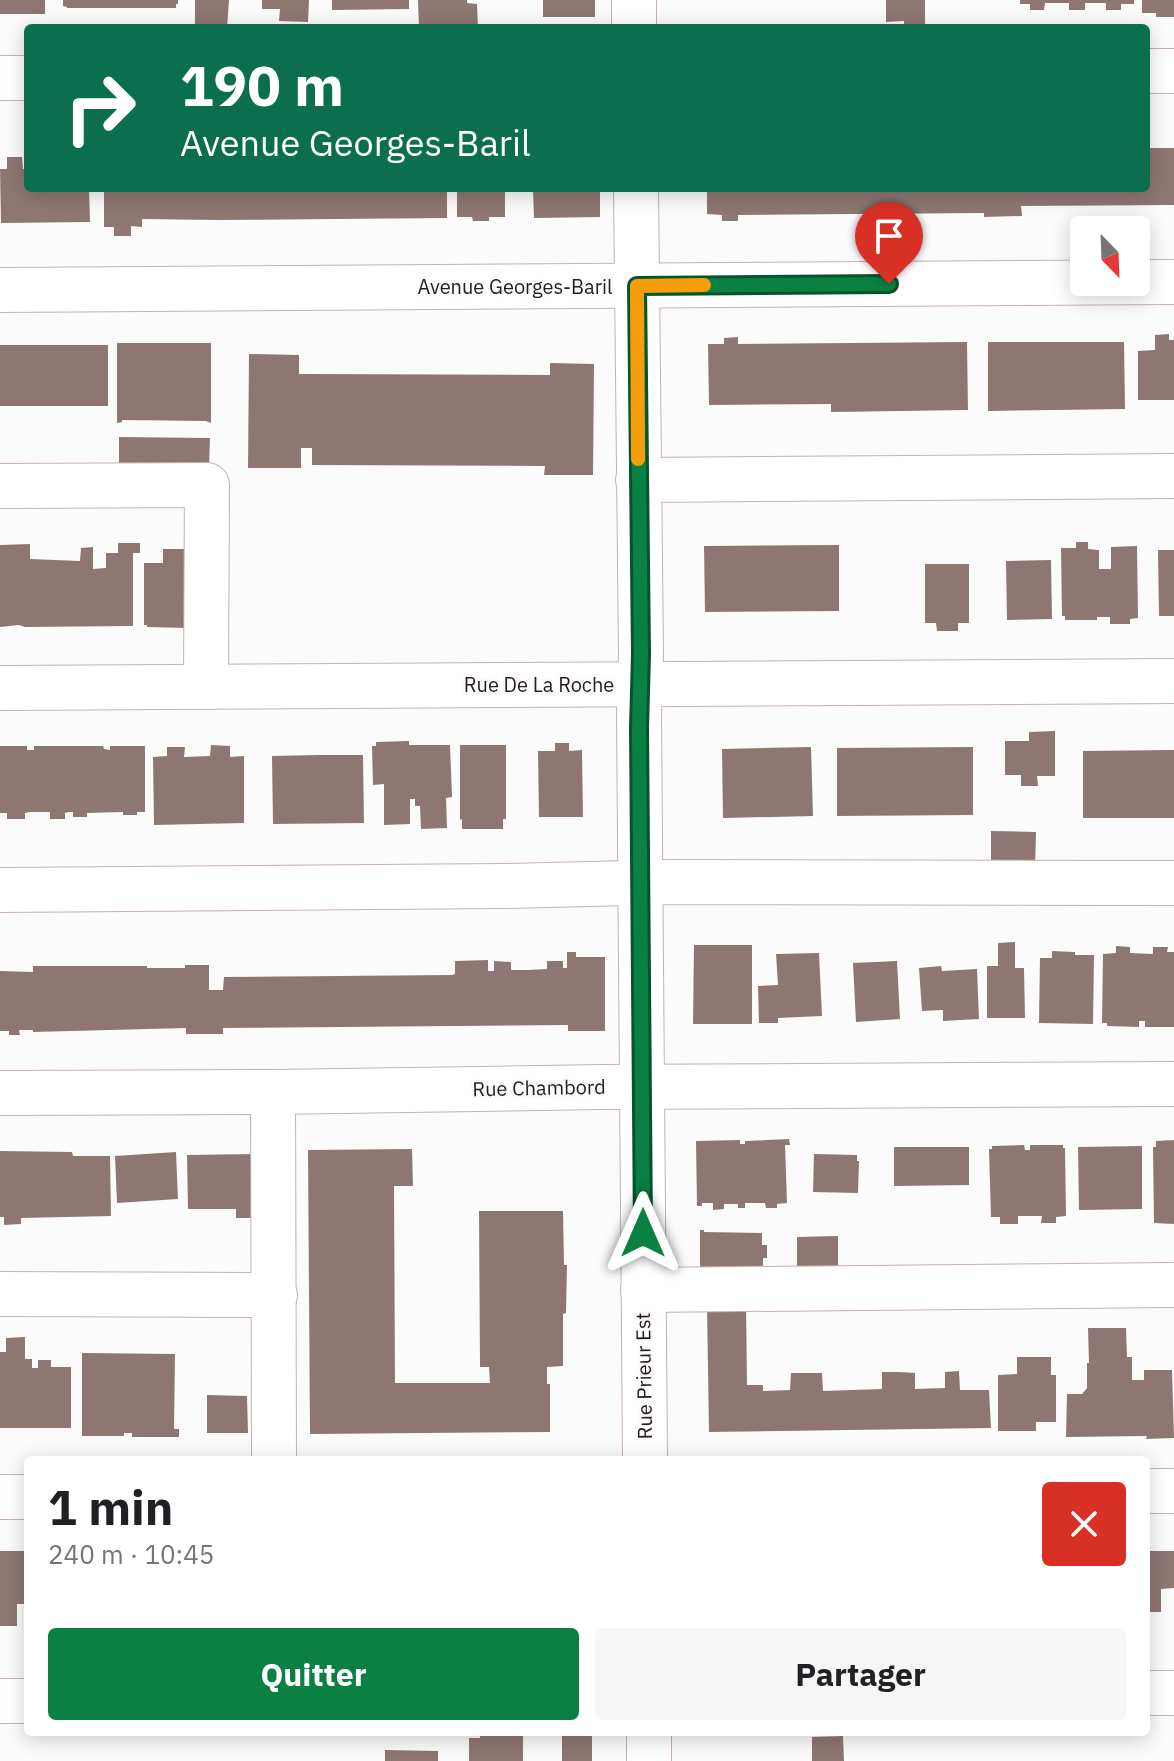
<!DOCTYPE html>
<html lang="fr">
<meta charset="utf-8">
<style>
:root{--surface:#fff;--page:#f6f6f6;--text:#202124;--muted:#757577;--accent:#0b8043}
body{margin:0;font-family:"IBM Plex Sans",sans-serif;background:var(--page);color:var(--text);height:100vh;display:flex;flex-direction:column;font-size:30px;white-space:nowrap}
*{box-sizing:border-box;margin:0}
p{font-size:26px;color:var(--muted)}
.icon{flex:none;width:44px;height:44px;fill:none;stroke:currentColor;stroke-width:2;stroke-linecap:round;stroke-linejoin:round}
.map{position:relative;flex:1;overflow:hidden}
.details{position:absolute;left:24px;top:1456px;width:1126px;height:280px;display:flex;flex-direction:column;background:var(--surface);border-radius:8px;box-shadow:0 4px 20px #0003}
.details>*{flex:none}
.banner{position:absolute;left:24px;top:24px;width:1126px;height:168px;border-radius:8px;box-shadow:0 4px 20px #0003;background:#0b6e4f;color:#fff;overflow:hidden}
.needle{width:52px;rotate:157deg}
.tools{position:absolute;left:1070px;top:216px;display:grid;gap:16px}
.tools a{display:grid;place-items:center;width:80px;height:80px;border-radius:8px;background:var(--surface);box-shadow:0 4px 20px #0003;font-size:40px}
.pin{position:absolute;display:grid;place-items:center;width:68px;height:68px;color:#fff;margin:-82px -34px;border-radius:50% 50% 50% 0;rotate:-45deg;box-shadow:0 0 8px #0007}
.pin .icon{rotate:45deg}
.me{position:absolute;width:88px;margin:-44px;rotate:0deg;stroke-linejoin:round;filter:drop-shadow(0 0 6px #0008)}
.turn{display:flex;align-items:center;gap:28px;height:168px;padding:0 24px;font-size:36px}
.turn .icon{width:104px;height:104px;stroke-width:2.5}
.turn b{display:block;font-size:56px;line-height:68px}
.round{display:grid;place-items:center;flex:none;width:84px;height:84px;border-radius:8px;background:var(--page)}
.headline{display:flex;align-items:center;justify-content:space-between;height:136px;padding:0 24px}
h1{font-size:48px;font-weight:800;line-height:60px}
.action{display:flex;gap:16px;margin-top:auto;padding:16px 24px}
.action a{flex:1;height:92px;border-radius:8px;background:var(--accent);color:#fff;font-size:32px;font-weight:800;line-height:92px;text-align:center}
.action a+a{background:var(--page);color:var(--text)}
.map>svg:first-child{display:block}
</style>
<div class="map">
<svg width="1174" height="1761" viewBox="0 0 1174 1761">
<rect width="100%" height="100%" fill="#fbfbfb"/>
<g fill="#8e7773">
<rect x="0" y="0" width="45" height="14"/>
<polygon points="63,0 178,0 178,4 176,4 176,8 67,8 67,7 63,6"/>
<polygon points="195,0 229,0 227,28 195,28"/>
<polygon points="262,0 309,0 308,22 279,21 280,9 262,9"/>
<polygon points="332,0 409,0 409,9 332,10"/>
<polygon points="418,0 467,0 467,3 477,4 478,28 419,28"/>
<rect x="543" y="0" width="52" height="17"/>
<polygon points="886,0 925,0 925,28 904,28 904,21 886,22"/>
<polygon points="1020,0 1134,0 1134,4 1121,4 1121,10 1106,10 1106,3 1085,3 1085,10 1069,10 1069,3 1045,3 1044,10 1030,10 1030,4 1020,4"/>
<polygon points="1142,0 1174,0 1174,17 1156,17 1156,13 1142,13"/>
<polygon points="1146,148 1174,148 1174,205 1021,206 1022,216 984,217 984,213 738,215 738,221 722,221 722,215 707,214 707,188 1146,188"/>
<polygon points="7,157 22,157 23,169 28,169 28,188 89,188 90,222 1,223 0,169 7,169"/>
<polygon points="104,188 447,188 447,218 219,220 142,219 142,227 131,226 131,236 114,236 114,227 104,227"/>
<polygon points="457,188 505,188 505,217 489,217 489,221 473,221 472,217 457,217"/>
<polygon points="533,188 600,188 600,217 534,218"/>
<polygon points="1169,334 1169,340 1174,340 1174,400 1138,400 1138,351 1155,350 1155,335"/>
<polygon points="738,337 738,344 967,342 968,410 831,412 831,404 709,405 708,344 724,344 724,338"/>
<polygon points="988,342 1124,342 1125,409 988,411"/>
<polygon points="117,343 211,343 211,423 206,421 122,420 122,422 117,423"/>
<rect x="0" y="345" width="108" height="61"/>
<polygon points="249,354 299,355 299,374 550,375 550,363 594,364 593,475 544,475 545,466 312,465 312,448 301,448 301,468 248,468"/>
<polygon points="119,437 210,438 209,467 119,467"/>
<polygon points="1076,542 1088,542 1088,549 1099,550 1099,569 1111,569 1111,547 1137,546 1138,618 1130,619 1130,624 1110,624 1110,617 1097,617 1097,620 1065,620 1065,616 1062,616 1061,548 1076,548"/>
<polygon points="118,543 140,543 140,553 133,553 133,626 25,627 19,625 0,627 0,545 30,544 30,559 80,561 81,548 93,547 93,569 106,568 106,553 118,553"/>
<polygon points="839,545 839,611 705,612 704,546"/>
<polygon points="163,549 185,549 188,628 147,627 147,625 144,625 144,563 163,563"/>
<polygon points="1158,550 1174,550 1174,616 1159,616"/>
<polygon points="1051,560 1052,619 1007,620 1006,561"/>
<polygon points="925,564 969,564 969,623 958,623 958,631 937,631 936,623 925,623"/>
<polygon points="1055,731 1055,776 1037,776 1038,786 1021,786 1021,775 1005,775 1005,741 1029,741 1029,732"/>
<polygon points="409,741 409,745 450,745 452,797 446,798 447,828 421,829 420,806 415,806 415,799 410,799 410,824 384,825 384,784 373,785 372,746 376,746 376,742"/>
<polygon points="555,743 569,743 569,751 582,750 583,817 539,817 538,751 555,751"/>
<polygon points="211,745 230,746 230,757 244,756 244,823 154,825 153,757 167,756 167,747 185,747 184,757 210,756"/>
<polygon points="460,745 506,745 506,819 503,819 503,829 462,829 462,819 460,820"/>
<polygon points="0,746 27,746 27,750 34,750 34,746 103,746 104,749 110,750 110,746 145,746 145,812 137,812 137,815 123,815 123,812 87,813 87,817 73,817 73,812 69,812 65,813 65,819 50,819 50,812 30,812 25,813 25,819 7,819 7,813 0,813"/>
<polygon points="811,747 813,816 723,818 722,749"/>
<polygon points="973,747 973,815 837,816 837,748"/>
<polygon points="1174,750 1174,818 1083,818 1083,751"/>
<polygon points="318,755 363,755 364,823 273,824 272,756"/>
<polygon points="991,831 1036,832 1035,868 991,868"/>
<polygon points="1015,942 1015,968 1024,968 1025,1018 987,1018 987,966 998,966 998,943"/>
<polygon points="694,945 752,945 752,1024 693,1024"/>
<polygon points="1116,946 1130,947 1130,953 1153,954 1153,947 1168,947 1167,952 1174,952 1174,1027 1145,1027 1145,1021 1139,1021 1139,1027 1107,1026 1107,1023 1102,1023 1103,954 1116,953"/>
<polygon points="1052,951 1075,952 1075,955 1094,955 1093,1024 1039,1023 1040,958 1052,958"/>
<polygon points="567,952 576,952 576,957 605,957 605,1031 568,1031 568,1025 223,1028 223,1034 186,1034 186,1028 33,1032 33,1030 19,1030 20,1035 9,1035 9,1031 0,1031 0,971 33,972 33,966 147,966 147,968 185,968 185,965 209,965 209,990 223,990 224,977 452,975 455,974 455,961 488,960 488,971 494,971 494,961 511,962 511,970 528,970 547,969 547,961 563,961 563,968 567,968"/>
<polygon points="819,953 822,1016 778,1018 778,1023 759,1023 758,986 778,985 776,954"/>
<polygon points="897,961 900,1019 856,1022 853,963"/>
<polygon points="941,966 942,971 977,969 979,1019 943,1021 943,1010 922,1011 919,968"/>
<polygon points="789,1139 790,1145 785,1145 787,1203 777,1204 777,1208 766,1208 765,1203 745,1203 745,1208 738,1208 738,1204 724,1204 724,1209 713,1210 713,1203 702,1203 702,1206 697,1206 696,1141 740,1140 740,1144 745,1144 745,1141"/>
<polygon points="1174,1140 1174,1224 1154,1223 1153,1147 1156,1147 1156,1141"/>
<polygon points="1024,1145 1025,1150 1030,1150 1030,1145 1063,1145 1063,1148 1065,1148 1066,1216 1056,1217 1056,1223 1041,1223 1042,1216 1018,1216 1018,1224 1000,1224 1000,1217 991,1217 989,1149 992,1149 992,1146"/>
<polygon points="1142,1146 1142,1209 1079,1210 1078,1147"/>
<polygon points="894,1147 969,1147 969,1185 894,1186"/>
<polygon points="412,1149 413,1186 394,1186 395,1383 490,1383 489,1367 480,1367 479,1211 563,1211 564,1265 567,1265 566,1313 563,1314 563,1366 547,1367 547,1384 550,1384 550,1432 310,1434 308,1150"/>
<polygon points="0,1151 72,1152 73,1156 110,1156 111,1216 21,1218 21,1224 4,1225 4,1217 0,1217"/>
<polygon points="176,1152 178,1199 117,1203 115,1156"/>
<polygon points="259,1154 257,1218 236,1218 236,1209 188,1209 187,1155"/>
<polygon points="814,1154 857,1155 857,1161 859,1161 858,1193 813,1192"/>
<polygon points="700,1230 704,1230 704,1232 762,1233 762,1245 767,1245 767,1258 763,1258 763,1277 700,1278"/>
<polygon points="838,1236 838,1274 797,1274 797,1237"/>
<polygon points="746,1305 747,1385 763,1385 763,1391 790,1390 791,1373 822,1373 823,1391 882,1389 882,1372 899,1372 915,1373 915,1389 945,1388 945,1372 959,1371 960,1390 989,1390 991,1428 709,1432 707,1306"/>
<polygon points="1088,1328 1126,1328 1127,1357 1132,1357 1132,1380 1144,1380 1144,1370 1172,1370 1174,1438 1146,1439 1147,1436 1066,1437 1067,1394 1082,1394 1087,1388 1087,1363 1089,1363"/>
<polygon points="25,1337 25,1359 32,1359 32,1368 38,1368 38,1360 51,1360 51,1367 71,1367 71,1428 0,1428 0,1352 6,1352 6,1338"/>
<polygon points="82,1353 175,1354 174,1429 179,1429 179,1437 132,1437 132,1433 124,1433 124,1436 82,1436"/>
<polygon points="1017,1357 1051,1357 1051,1375 1056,1375 1056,1422 1036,1422 1036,1431 998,1431 998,1375 1017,1374"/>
<polygon points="207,1395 247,1396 248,1433 207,1433"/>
<polygon points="0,1551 28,1551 28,1604 17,1604 17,1626 0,1626"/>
<polygon points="1146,1551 1174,1551 1174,1588 1161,1589 1161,1612 1146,1612"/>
<polygon points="490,1732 523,1732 523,1761 469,1761 469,1738 480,1738 480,1735 490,1735"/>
<rect x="562" y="1732" width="30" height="29"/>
<polygon points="843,1736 844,1761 812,1761 812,1737"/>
<polygon points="385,1750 438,1751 438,1761 385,1761"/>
</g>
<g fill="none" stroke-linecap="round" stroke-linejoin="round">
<defs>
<g id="minor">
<polyline points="634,0 634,28"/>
<polyline points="1146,71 1174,71"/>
<polyline points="0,78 28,78"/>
<polyline points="636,188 641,654 639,715 645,1460"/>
<polyline points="0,290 1174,282"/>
<polyline points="638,480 1174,476"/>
<polyline points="0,486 207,485 206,687"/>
<polyline points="0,688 1174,681"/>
<polyline points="0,890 503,886 670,882 1174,883"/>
<polyline points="273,1092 274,1460"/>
<polyline points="0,1093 273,1092 602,1087 1174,1084"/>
<polyline points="643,1290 1174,1285"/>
<polyline points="0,1294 275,1295"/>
<polyline points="1146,1491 1174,1491"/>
<polyline points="0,1497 28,1497"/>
<polyline points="1146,1693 1174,1693"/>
<polyline points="0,1701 28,1701"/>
<polyline points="649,1732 649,1761"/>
</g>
</defs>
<use href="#minor" stroke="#c8b0ac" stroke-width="46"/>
<use href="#minor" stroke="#fff" stroke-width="44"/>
</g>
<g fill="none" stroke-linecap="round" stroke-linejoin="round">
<defs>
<polyline id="route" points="643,1233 639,728 641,654 637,286 889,284"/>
</defs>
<use href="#route" stroke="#07532c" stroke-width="20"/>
<use href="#route" stroke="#0b8043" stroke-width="14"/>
<polyline stroke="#f59e0b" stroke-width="14" points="638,459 637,286 704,285"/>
</g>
<g text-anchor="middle" stroke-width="6" stroke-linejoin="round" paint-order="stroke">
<g font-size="20" fill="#261d1b" stroke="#fbfbfb">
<text x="515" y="294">Avenue Georges-Baril</text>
<text x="539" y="692">Rue De La Roche</text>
<text transform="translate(539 1088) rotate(-1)" y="7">Rue Chambord</text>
<text transform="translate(644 1376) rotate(-91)" y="7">Rue Prieur Est</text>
</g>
</g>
</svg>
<div class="tools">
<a><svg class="needle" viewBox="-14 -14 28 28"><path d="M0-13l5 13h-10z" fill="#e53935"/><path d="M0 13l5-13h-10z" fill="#757577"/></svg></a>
</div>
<div class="pin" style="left:889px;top:284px;background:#d93025"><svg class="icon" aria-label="arrive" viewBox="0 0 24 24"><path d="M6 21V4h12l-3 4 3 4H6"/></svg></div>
<svg class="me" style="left:643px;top:1233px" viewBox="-20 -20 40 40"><path d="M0-17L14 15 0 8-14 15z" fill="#0b8043" stroke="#fff" stroke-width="4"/></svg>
<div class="banner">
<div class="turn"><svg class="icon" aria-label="right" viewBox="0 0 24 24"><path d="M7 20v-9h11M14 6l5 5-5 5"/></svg><div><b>190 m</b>Avenue Georges-Baril</div></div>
</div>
<section class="details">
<div class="headline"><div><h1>1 min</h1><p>240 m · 10:45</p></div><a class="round" style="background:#d93025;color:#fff"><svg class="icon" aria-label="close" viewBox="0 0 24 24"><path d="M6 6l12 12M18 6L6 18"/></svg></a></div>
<div class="action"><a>Quitter</a><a>Partager</a></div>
</section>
</div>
